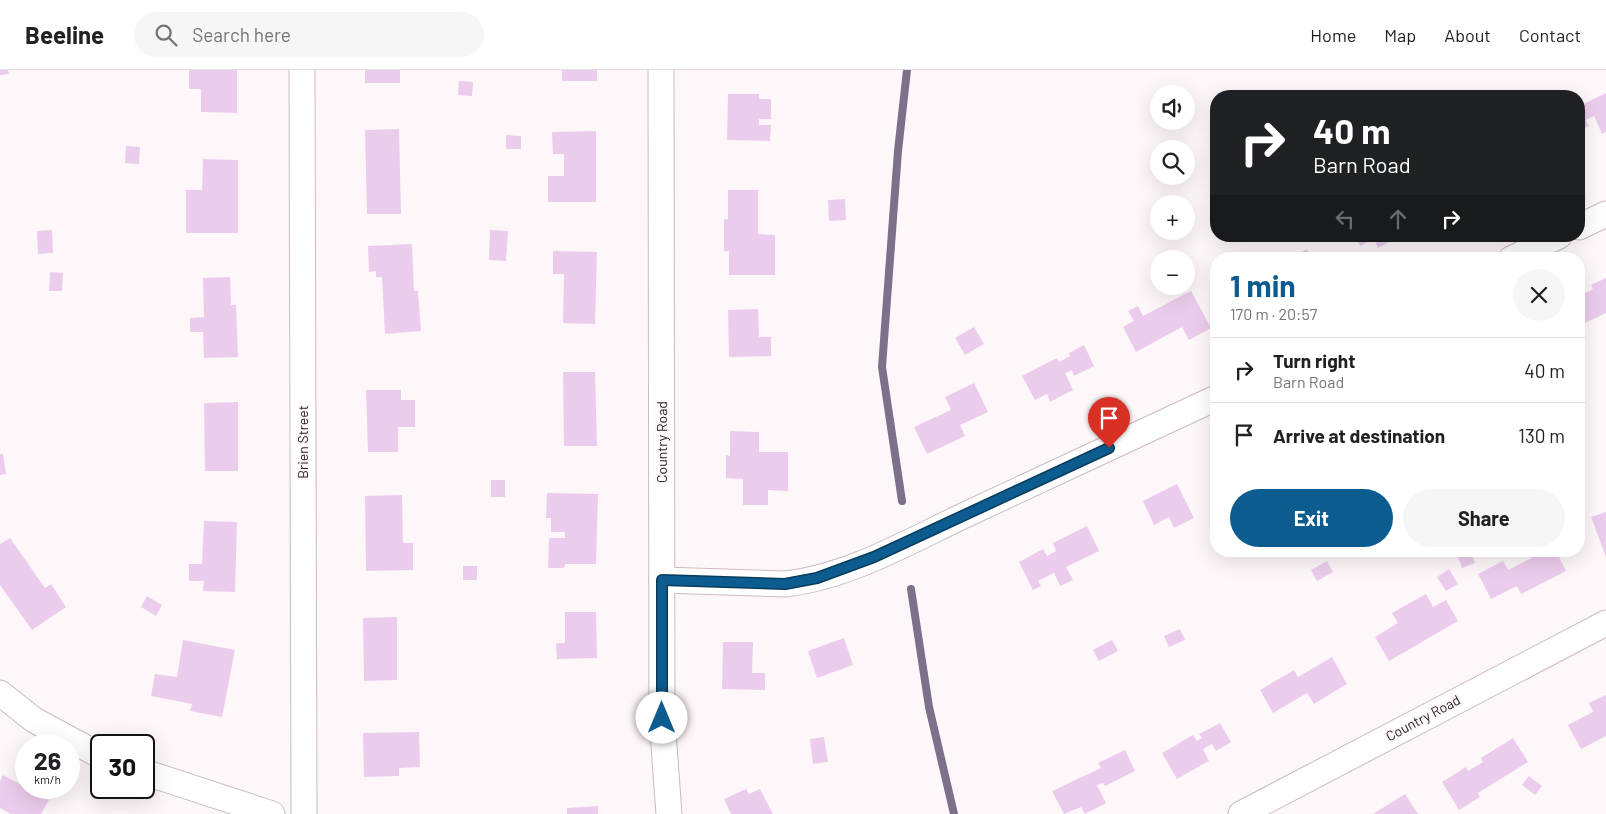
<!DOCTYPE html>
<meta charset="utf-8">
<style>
:root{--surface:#fff;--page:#f6f6f6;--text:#202124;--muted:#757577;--line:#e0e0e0;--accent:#0d5c8f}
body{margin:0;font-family:Barlow,sans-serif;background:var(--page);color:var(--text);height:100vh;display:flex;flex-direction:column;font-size:19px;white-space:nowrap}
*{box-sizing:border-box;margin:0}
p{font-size:16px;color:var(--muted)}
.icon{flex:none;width:28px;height:28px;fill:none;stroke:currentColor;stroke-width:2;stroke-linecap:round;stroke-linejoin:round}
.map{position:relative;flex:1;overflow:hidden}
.drawer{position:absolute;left:1210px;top:182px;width:375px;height:305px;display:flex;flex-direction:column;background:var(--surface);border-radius:20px;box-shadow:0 5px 20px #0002}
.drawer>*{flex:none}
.hud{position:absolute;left:1210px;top:20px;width:375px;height:152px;border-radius:20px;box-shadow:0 5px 20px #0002;background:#202124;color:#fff;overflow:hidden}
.fabs{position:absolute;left:1150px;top:15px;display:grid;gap:10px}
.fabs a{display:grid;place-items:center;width:45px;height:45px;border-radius:50%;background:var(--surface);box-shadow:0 5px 20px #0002;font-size:25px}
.speed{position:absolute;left:15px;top:664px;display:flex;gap:10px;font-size:25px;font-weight:700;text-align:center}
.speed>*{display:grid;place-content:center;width:65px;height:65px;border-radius:50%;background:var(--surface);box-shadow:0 5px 20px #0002;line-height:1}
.speed small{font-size:12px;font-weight:400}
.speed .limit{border:2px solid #111;border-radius:8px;background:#fff;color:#111}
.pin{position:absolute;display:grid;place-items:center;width:42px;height:42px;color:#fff;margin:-51px -21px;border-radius:50% 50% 50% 0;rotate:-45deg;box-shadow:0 0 5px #0007}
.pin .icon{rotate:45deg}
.me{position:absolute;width:55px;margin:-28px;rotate:0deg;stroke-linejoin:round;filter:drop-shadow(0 0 4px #0008)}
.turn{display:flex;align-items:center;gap:18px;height:105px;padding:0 20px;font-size:22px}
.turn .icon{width:65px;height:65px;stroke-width:2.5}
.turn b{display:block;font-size:35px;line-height:42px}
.lanes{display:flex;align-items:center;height:48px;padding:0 20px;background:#0003;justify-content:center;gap:25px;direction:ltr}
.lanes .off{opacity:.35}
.round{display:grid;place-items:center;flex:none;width:52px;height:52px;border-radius:26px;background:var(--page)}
.overview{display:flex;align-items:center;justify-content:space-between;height:85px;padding:0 20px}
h1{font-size:30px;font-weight:700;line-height:38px;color:var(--accent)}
.action{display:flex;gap:10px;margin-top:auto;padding:10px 20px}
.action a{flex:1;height:58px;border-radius:30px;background:var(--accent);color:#fff;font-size:20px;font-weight:700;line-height:58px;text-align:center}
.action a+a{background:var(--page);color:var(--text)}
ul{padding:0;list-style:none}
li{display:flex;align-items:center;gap:15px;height:65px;padding:0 20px;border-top:1px solid var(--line)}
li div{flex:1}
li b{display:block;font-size:19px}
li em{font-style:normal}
header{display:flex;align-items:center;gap:30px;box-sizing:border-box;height:70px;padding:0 25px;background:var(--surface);border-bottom:1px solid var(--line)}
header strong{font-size:24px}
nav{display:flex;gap:28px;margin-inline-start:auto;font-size:18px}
.search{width:350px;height:45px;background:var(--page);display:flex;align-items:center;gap:12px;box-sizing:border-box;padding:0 18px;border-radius:28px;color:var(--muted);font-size:19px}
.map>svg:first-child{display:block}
</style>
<header>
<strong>Beeline</strong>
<div class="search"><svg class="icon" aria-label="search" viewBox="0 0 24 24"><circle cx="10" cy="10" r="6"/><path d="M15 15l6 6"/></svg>Search here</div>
<nav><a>Home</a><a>Map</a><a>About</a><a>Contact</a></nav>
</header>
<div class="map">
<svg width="1606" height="744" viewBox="0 0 1606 744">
<rect width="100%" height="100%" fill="#fef7fa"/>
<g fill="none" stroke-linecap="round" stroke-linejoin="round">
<g stroke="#7d708a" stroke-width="8">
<polyline points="902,431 882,297 898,81 907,0"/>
<polyline points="911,519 929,637 954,744"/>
</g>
</g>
<g fill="#ecccec">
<polygon points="0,0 8,0 9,4 0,5"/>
<polygon points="189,0 237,0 237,43 201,42 201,19 189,19"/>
<rect x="365" y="0" width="35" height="13"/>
<rect x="562" y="0" width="35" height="11"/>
<polygon points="459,11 473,12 472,26 458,25"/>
<polygon points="1606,23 1606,62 1602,64 1594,46 1586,50 1589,56 1579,60 1579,36"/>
<polygon points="728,24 759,24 759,29 771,29 771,49 759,49 759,55 771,55 770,71 727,70"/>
<polygon points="399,59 401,144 367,144 365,60"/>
<polygon points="596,61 596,132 548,132 548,106 564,106 564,84 553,84 552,62"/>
<polygon points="506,65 521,66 521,79 506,79"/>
<polygon points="126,76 140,77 139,94 125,93"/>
<polygon points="203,89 238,90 238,163 186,163 186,120 202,120"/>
<polygon points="728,120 758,120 758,164 775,165 775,205 729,205 729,181 724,181 724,149 728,149"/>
<polygon points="845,129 846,150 829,151 828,130"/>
<polygon points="52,160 53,183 38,184 37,161"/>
<polygon points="490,160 508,161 506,191 489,190"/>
<polygon points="1355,166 1400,166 1378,178 1374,169 1360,176"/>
<polygon points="412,174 414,221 418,221 421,261 385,264 382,207 376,207 376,201 369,202 368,176"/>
<polygon points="1307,179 1312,189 1287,189"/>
<polygon points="553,181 597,182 595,254 563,253 564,204 553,204"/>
<polygon points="50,202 63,203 62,221 49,221"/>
<polygon points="230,207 231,235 236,235 238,287 204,288 203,262 190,262 190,248 204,247 203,208"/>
<polygon points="1606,208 1606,243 1585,253 1579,241 1579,226 1593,219 1591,215"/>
<polygon points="1191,221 1211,258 1189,270 1182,257 1136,282 1123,257 1134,251 1128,241 1138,236 1143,246"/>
<polygon points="758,239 759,267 771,267 771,286 729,287 728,240"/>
<polygon points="974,257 984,274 965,285 955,268"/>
<polygon points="1084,275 1094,296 1074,306 1072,300 1065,303 1073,320 1050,332 1047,324 1035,330 1022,306 1057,288 1059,292 1070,286 1069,283"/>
<polygon points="563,302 595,302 597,376 564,376"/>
<polygon points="974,313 988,342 960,355 965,366 927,384 914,357 951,340 945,327"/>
<polygon points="366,320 401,320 401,330 415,330 415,357 398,357 398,382 368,382"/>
<polygon points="238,332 238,401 205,401 204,333"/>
<polygon points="730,361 759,362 759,382 788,382 788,421 768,420 768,435 743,435 743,409 726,408 726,385 730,386"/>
<polygon points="0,384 3,384 6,404 0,405"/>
<rect x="491" y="410" width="14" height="17"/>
<polygon points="1177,414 1194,448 1174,458 1169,447 1154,455 1143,431"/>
<polygon points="547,423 598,424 596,494 565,494 564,498 548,498 549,468 565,468 565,462 551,462 551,448 546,448"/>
<polygon points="402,425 403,473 413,473 413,500 366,501 365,426"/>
<polygon points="1606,442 1606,487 1591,447"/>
<polygon points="204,451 237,452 235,522 203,521 204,511 189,511 189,494 202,494"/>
<polygon points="1087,456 1099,481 1066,497 1073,510 1060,516 1054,503 1038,511 1041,516 1033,520 1019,492 1043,479 1047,486 1056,481 1053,473"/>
<polygon points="10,468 45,518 51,514 66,537 32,560 0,515 0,474"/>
<polygon points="1456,481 1471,481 1475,493 1462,498"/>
<polygon points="1545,481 1556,481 1566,501 1521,524 1517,516 1491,529 1478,504 1503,491 1508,500"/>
<polygon points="1327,491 1333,502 1317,511 1311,500"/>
<rect x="463" y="496" width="14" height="14"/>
<polygon points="1449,499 1458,514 1446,521 1437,507"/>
<polygon points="1426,524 1433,537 1446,530 1458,551 1389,591 1375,567 1398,553 1392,543"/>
<polygon points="147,526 162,535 156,546 141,537"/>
<polygon points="565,542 596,542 597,588 557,589 556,573 565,573"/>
<polygon points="397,547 397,610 364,611 363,548"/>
<polygon points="1180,559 1185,570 1169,577 1164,566"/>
<polygon points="844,568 853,595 817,608 808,581"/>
<polygon points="183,570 235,580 222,647 190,641 192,634 151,626 155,604 177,607"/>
<polygon points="1112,570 1118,581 1099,591 1093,580"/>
<polygon points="723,572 753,572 752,603 765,603 765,620 722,619"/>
<polygon points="1332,587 1347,614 1314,634 1307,623 1273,643 1260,620 1294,600 1298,607"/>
<polygon points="1606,625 1606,666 1581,679 1568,655 1593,642 1589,633"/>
<polygon points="1220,653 1231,672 1216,681 1212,674 1203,679 1209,691 1177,709 1162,683 1193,665 1197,671 1202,668 1199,664"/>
<polygon points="419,662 420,697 399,698 399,706 364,707 363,663"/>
<polygon points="824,667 828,692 813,694 810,669"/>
<polygon points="1513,668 1528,692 1478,723 1480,727 1459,740 1442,712 1466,697 1468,701 1483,692 1481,688"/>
<polygon points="1125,680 1135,701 1105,716 1103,713 1097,715 1106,733 1085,744 1081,737 1064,744 1052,721 1101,698 1098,693"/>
<polygon points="3,705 49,730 41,744 11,744 0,738 0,711"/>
<polygon points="1529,706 1542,716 1535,725 1522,715"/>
<polygon points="746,719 749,724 760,719 773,744 731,744 724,729"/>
<polygon points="1405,724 1418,744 1373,744"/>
<polygon points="598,736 598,744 567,744 567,738"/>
</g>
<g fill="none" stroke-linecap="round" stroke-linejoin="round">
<defs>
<g id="street">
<polyline points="302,0 304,744"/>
<polyline points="661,0 662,648 669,744"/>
<polyline points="1579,157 1606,144"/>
<polyline points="1511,189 1559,166"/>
<path d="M662,510L785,514C848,507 908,472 965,445C1049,406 1132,367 1216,328"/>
<polyline points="0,623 34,650 101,686"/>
<polyline points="144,702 272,744"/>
<polyline points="1241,744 1606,553"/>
</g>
</defs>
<use href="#street" stroke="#cbbac2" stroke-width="27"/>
<use href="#street" stroke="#fff" stroke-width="25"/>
</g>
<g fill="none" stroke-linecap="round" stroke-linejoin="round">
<defs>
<polyline id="route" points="662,648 662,510 785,514 817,508 874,487 1109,378"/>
</defs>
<use href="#route" stroke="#083c5d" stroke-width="12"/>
<use href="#route" stroke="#0d5c8f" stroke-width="9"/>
</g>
<g text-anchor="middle" stroke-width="4" stroke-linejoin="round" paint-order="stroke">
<g font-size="14" fill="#282225" stroke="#fef7fa">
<text transform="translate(303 372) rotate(-90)" y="5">Brien Street</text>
<text transform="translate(662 372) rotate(-90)" y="5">Country Road</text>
<text transform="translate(1423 648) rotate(-28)" y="5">Country Road</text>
</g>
</g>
</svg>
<div class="fabs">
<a><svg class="icon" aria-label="sound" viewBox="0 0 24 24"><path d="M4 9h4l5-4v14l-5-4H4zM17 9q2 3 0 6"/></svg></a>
<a><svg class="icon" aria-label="search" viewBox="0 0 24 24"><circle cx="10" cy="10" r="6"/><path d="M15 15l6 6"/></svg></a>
<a>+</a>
<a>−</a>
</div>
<div class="speed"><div>26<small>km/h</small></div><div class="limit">30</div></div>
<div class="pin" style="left:1109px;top:378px;background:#d93025"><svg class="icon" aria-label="arrive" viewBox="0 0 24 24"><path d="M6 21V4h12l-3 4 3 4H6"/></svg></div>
<svg class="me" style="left:662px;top:648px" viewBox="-20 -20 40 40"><circle r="19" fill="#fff"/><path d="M0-13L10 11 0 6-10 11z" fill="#0d5c8f"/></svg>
<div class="hud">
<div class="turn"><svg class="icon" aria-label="right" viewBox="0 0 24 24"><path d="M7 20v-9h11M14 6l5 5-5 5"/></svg><div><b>40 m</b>Barn Road</div></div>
<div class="lanes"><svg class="icon off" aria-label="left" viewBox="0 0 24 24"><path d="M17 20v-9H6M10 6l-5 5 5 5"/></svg><svg class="icon off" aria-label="ahead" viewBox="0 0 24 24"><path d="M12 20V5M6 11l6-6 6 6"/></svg><svg class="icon" aria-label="right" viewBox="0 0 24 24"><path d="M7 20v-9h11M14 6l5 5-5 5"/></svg></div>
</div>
<section class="drawer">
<div class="overview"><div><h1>1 min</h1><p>170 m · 20:57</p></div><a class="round"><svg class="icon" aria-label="close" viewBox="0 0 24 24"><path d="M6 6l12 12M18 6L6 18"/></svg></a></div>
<ul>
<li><svg class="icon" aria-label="right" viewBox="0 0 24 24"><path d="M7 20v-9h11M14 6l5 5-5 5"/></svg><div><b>Turn right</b><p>Barn Road</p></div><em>40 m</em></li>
<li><svg class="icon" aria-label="arrive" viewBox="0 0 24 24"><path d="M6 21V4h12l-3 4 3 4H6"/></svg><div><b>Arrive at destination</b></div><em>130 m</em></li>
</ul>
<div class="action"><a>Exit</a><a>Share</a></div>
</section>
</div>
